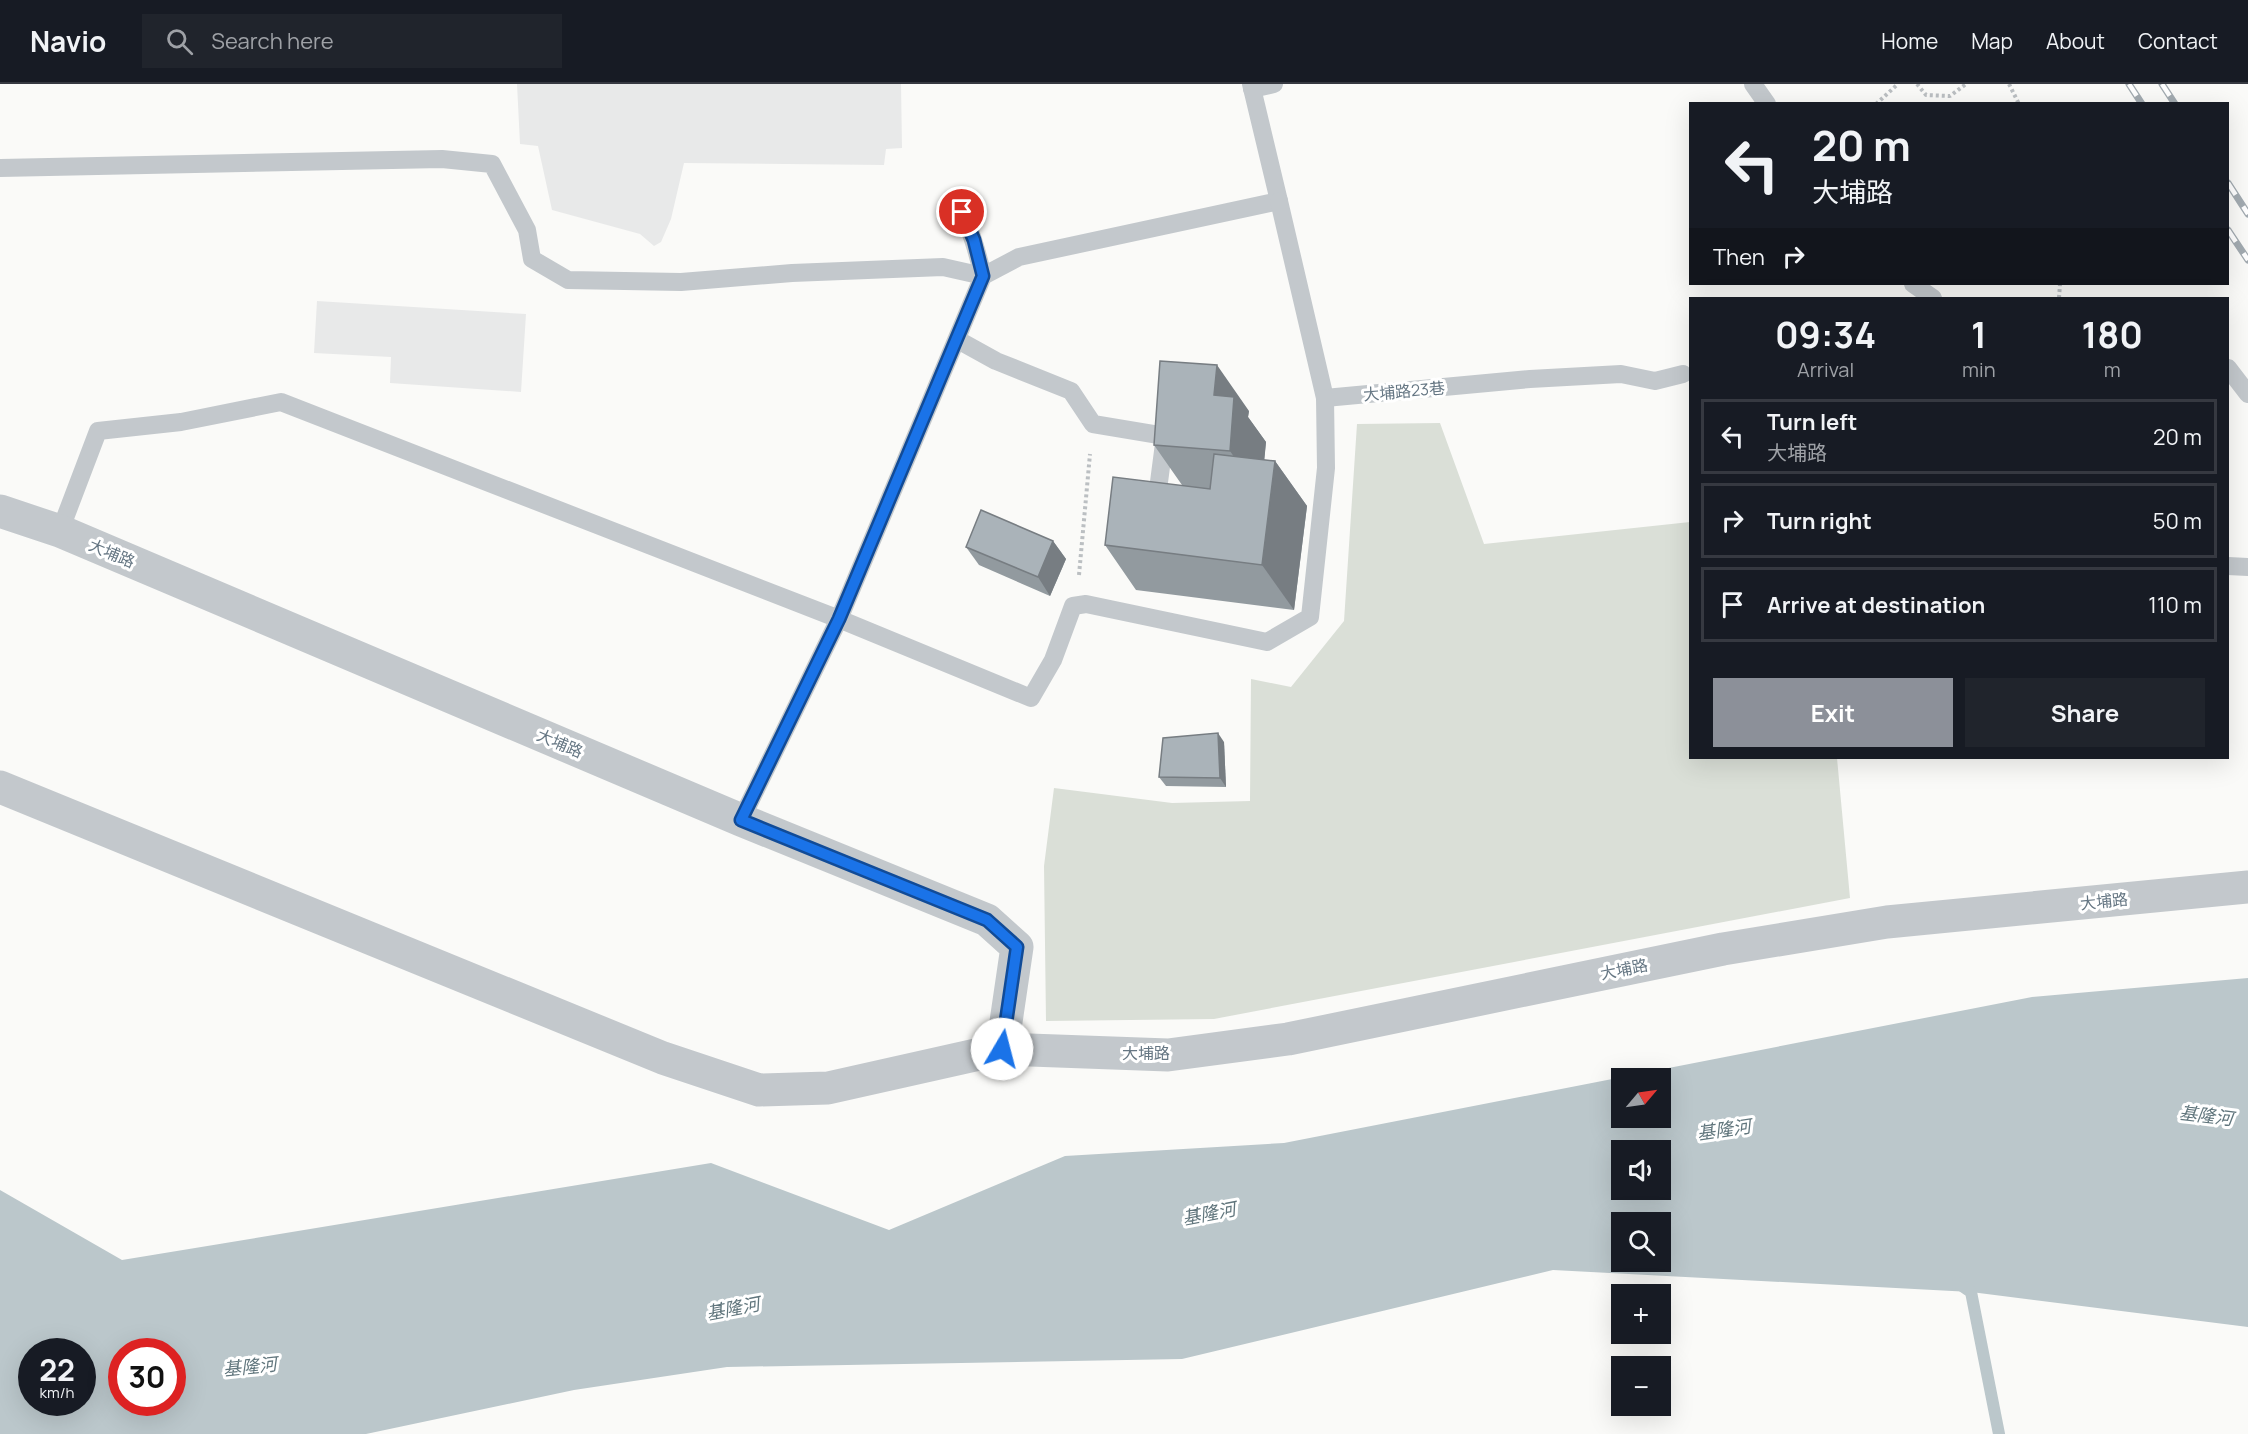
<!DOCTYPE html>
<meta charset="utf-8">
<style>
:root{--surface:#171b24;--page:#20242c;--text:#f1f3f6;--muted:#9ea1a6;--line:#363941;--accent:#8c9099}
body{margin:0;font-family:Manrope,"Noto Sans TC",sans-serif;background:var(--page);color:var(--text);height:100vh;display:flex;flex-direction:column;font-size:22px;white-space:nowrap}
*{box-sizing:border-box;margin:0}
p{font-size:20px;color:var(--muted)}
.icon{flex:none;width:33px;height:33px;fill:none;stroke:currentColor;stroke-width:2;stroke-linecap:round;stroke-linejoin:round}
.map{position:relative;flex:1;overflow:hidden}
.drawer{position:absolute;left:1689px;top:213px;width:540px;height:462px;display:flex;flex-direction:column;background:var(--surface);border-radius:0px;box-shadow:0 6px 24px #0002}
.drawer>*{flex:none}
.top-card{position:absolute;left:1689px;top:18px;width:540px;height:183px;border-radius:0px;box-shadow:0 6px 24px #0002;background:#171b24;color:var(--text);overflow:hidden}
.needle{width:39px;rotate:61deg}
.tools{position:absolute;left:1611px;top:984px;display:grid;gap:12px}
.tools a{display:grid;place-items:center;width:60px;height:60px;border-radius:0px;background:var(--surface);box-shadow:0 6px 24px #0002;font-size:30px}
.speed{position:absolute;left:18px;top:1254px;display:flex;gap:12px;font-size:30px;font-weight:700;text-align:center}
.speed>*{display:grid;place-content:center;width:78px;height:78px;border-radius:50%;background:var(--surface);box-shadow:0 6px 24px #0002;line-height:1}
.speed small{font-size:15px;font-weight:400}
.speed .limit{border:9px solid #d22;background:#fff;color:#111}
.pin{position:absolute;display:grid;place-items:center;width:51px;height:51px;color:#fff;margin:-26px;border:3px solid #fff;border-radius:50%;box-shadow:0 2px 6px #0007}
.me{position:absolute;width:66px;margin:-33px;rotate:8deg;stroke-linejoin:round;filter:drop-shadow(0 0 4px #0008)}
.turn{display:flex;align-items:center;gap:21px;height:126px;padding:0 24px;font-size:27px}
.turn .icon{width:78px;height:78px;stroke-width:2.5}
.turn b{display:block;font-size:42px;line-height:51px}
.then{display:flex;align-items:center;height:57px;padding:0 24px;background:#0003;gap:12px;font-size:22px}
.eta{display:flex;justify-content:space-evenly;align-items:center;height:102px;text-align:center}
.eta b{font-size:36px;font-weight:700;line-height:42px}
.button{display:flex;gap:12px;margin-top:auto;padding:12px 24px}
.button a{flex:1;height:69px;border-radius:0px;background:var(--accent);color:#fff;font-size:24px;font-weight:700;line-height:69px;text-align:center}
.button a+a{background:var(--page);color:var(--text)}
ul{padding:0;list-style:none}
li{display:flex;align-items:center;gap:18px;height:75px;margin:0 12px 9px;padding:0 12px;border:3px solid var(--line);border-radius:0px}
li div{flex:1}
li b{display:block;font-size:22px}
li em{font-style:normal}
header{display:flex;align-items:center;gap:36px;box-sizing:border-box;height:84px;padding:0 30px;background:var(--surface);border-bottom:2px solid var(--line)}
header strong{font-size:28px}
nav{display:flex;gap:33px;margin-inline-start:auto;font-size:21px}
.search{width:420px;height:54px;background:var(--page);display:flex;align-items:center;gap:15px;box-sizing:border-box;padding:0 21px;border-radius:0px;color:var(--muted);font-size:22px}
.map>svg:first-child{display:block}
</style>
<header>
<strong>Navio</strong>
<div class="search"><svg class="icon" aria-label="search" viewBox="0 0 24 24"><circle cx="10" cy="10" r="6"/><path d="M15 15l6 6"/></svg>Search here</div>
<nav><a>Home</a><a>Map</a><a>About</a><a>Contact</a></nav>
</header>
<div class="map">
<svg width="2248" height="1350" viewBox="0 0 2248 1350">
<rect width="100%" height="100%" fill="#fafaf8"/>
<g fill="#e8e9e9">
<polygon points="517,0 901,0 902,64 886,65 884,81 684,79 671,135 661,158 654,162 640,150 552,126 538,62 520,60"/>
<polygon points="317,217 526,230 521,308 390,299 391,273 314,269"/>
</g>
<polygon fill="#dadfd7" points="1440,339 1484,460 1690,438 1690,674 1837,674 1850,814 1214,935 1046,937 1044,782 1054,704 1172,719 1250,717 1251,595 1291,603 1344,537 1357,340"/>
<path fill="#bbc7cb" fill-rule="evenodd" d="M2248,894V1243L1971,1208L1553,1186L1182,1275L727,1283L574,1306L366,1350H0V1106L122,1176L711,1079L889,1146L1065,1072L1284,1059L2032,913ZM1660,994V1034H1622V994ZM1660,1066V1106H1622V1066ZM1622,1138H1660V1178H1622ZM32,1268H82V1318H32ZM122,1268H172V1318H122Z"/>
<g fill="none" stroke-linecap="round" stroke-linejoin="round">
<polyline stroke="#bbc7cb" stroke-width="12" points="1958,1199 1971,1208 1999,1350"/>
<g stroke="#bbbfc2" stroke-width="4" stroke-dasharray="3 3" stroke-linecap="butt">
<polyline points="1917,0 1926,11 1950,12 1966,0"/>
<polyline points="2009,0 2019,20"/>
<polyline points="1876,20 1898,0"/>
<polyline points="2059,214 2060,200"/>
<polyline points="1079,491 1090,370"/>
</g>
<g stroke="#c3c8cc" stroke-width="18">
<polyline points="1753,0 1767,20"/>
<polyline points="1252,5 1274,0"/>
<polyline points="0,84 442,75 492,80 527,146 532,175 568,196 681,198 792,189 943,183 983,192 1019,173 1279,117 1251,0"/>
<polyline points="1279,117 1325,314 1530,295 1621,290 1655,297 1683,290"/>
<polyline points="1913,200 1933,214"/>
<polyline points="958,256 996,277 1071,307 1093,340 1165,352 1156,421"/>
<polyline points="2228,284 2248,310"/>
<polyline points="60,447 98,347 181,338 281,318 839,535 1031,614 1053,576 1073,522 1086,520 1267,558 1310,533 1326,384 1325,314"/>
<polyline points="2228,482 2248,483"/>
<path d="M741,736L839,535L983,192C976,165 971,138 951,117"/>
</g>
<g stroke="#c3c8cc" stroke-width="33">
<polyline points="0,427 60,447 741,736 987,836 1017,863 1002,965"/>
<polyline points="0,703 663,974 759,1006 828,1004 1002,965 1168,971 1288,955 1723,865 1887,838 2248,803"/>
</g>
<defs>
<g id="rail">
<polyline points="2129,0 2142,20"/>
<polyline points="2162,0 2175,20"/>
<polyline points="2228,99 2248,130"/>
<polyline points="2228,146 2248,176"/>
</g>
</defs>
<use href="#rail" stroke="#a2aab0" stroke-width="7"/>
<use href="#rail" stroke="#fff" stroke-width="4.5" stroke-dasharray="14" stroke-linecap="butt"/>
</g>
<g fill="#929a9f">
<polygon points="1249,327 1248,333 1266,358 1264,376 1275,377 1307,422 1294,526 1136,506 1105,461 1182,401 1154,361"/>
<polygon points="1053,457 1066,475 1050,512 979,481 966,463"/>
<polygon points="1224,658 1226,703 1166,702 1159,693"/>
</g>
<g fill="#777d82">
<polygon points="1217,281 1249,327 1248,333 1266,358 1261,412 1230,367 1214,311"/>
<polygon points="1275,377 1307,422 1294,526 1262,481"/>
<polygon points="1053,457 1066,475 1050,512 1038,493"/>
<polygon points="1218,649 1224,658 1226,703 1220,694"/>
</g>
<g fill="#aab3b9" stroke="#777d82" stroke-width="1.5">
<polygon points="1160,277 1217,281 1214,311 1234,313 1230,367 1154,361"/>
<polygon points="1214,370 1275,377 1262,481 1105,461 1113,393 1210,405"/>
<polygon points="981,426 1053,457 1038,493 966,463"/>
<polygon points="1218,649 1220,694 1159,693 1163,654"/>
</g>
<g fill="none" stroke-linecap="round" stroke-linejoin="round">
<defs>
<polyline id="route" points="962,128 974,156 983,192 839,535 741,736 987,836 1017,863 1002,965"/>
</defs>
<use href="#route" stroke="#114b97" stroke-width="15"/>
<use href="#route" stroke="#1a73e8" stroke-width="10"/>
</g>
<g text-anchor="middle" stroke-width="6" stroke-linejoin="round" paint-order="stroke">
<g font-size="16" fill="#657683" stroke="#fff">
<text transform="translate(1404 307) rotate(-5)" y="6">大埔路23巷</text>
<text transform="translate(112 469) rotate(23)" y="6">大埔路</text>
<text transform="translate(560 659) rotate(23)" y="6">大埔路</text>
<text transform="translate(2104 817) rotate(-6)" y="6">大埔路</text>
<text transform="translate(1624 885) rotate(-11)" y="6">大埔路</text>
<text x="1146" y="975">大埔路</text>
</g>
<g font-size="18" font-style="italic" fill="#60757c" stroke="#fff">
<text transform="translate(2206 1032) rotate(7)" y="6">基隆河</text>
<text transform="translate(1724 1046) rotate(-8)" y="6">基隆河</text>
<text transform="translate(1209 1130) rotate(-11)" y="6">基隆河</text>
<text transform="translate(733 1225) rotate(-11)" y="6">基隆河</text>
<text transform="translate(250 1283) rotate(-6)" y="6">基隆河</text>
</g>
</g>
</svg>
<div class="tools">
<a><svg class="needle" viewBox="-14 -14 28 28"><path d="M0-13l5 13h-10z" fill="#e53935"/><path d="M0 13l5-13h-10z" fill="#9ea1a6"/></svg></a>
<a><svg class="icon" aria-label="sound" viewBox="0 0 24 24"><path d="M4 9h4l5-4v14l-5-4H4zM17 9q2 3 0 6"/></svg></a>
<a><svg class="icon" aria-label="search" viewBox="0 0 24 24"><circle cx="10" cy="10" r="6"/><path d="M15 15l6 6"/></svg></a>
<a>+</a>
<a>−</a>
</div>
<div class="speed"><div>22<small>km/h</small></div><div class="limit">30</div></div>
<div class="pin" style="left:962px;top:128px;background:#d93025"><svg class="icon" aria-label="arrive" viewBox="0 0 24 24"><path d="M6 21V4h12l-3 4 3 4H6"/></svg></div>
<svg class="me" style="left:1002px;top:965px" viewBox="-20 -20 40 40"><circle r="19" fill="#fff"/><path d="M0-13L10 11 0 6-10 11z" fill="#1a73e8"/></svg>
<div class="top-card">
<div class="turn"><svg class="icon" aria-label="left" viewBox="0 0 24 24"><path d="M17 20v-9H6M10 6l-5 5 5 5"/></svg><div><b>20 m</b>大埔路</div></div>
<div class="then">Then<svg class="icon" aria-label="right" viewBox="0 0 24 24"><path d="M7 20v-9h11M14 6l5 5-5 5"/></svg></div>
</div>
<section class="drawer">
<div class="eta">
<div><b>09:34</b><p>Arrival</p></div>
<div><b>1</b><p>min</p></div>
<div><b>180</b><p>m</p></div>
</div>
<ul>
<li><svg class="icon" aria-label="left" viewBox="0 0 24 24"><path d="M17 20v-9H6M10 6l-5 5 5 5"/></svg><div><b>Turn left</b><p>大埔路</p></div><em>20 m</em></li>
<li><svg class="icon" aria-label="right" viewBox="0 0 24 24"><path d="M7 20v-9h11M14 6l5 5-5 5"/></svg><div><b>Turn right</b></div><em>50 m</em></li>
<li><svg class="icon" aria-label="arrive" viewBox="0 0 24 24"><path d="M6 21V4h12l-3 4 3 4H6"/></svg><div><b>Arrive at destination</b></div><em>110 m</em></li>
</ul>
<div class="button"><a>Exit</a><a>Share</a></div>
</section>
</div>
